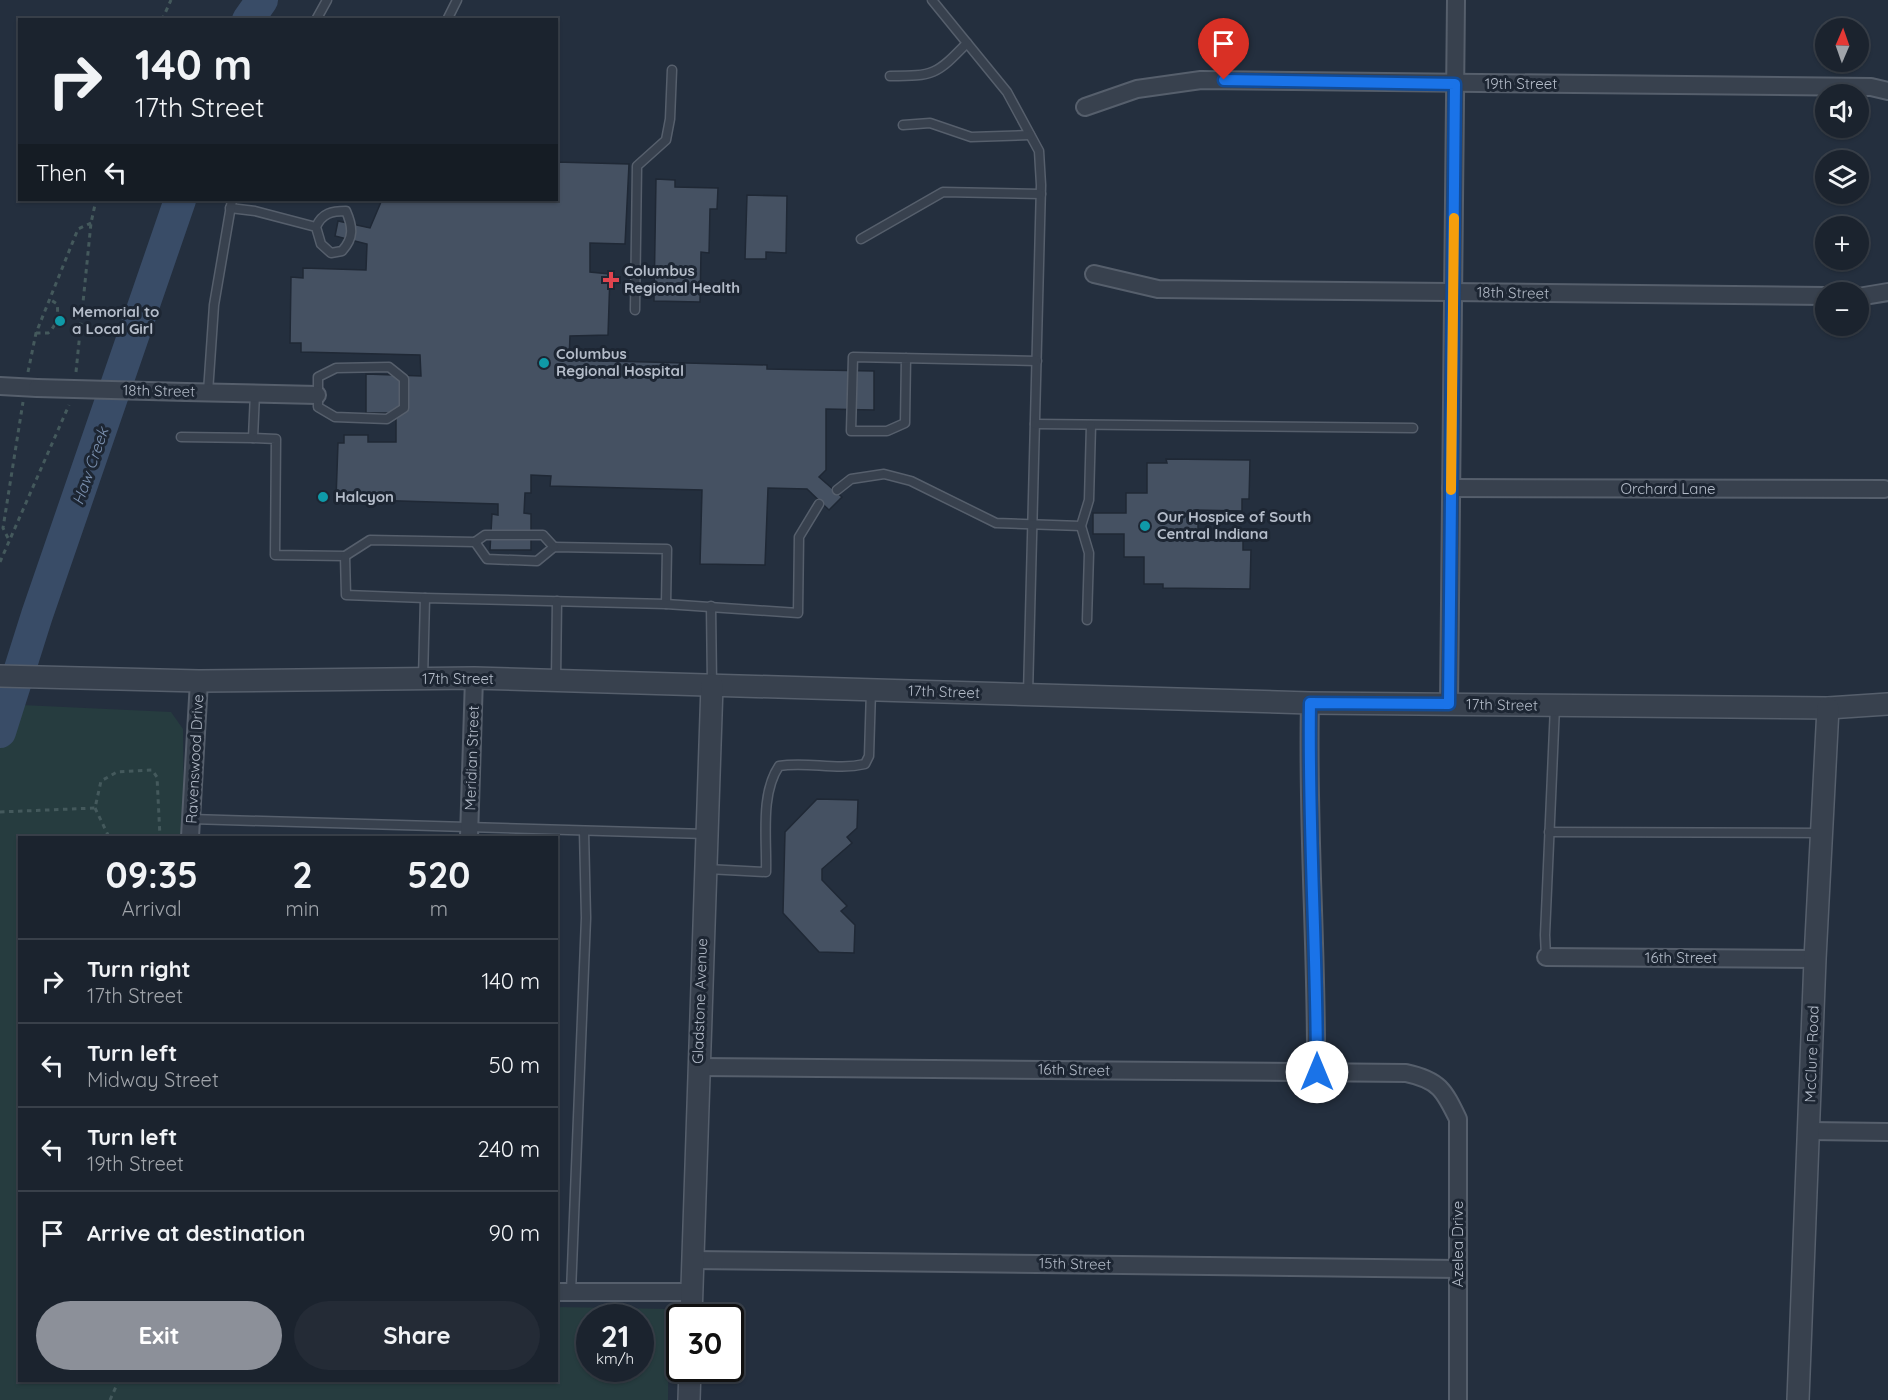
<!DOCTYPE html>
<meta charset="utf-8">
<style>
:root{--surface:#1b232e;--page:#242b36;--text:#f1f3f6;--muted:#a0a4aa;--line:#39404a;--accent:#8c9099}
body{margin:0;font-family:Quicksand,sans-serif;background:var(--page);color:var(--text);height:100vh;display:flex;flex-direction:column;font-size:22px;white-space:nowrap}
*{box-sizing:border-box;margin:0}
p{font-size:20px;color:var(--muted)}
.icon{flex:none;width:33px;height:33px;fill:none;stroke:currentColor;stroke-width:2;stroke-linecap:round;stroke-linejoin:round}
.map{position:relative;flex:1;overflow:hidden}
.drawer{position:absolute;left:18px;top:836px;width:540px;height:546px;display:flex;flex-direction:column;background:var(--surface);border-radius:0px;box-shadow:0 2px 4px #0004,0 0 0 2px var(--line)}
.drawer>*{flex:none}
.banner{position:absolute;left:18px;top:18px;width:540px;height:183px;border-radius:0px;box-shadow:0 2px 4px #0004,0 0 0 2px var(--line);background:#1b232e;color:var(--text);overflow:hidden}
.needle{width:39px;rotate:2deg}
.controls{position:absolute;left:1815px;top:18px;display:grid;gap:12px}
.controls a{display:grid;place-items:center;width:54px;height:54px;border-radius:50%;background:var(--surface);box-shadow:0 2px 4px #0004,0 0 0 2px var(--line);font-size:30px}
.speed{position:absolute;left:576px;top:1304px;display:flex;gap:12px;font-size:30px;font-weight:700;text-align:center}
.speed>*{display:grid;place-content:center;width:78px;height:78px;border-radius:50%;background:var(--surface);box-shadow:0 2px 4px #0004,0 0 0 2px var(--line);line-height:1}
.speed small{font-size:15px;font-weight:400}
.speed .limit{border:3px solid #111;border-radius:9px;background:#fff;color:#111}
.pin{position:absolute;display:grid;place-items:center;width:51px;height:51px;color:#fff;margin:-62px -26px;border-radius:50% 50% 50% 0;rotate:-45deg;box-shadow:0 0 6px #0007}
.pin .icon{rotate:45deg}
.me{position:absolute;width:66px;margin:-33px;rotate:0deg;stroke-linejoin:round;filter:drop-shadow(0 0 4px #0008)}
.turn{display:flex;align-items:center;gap:21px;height:126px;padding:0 18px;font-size:27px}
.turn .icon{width:78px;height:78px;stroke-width:2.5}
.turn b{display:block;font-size:42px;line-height:51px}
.then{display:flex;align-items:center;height:57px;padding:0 18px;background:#0003;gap:12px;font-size:22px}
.eta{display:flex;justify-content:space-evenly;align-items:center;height:102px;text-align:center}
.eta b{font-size:36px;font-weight:700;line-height:42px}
.primary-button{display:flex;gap:12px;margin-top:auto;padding:12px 18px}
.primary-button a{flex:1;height:69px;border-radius:36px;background:var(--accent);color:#fff;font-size:24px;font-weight:700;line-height:69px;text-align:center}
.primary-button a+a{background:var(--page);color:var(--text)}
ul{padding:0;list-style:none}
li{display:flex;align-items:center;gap:18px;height:84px;padding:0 18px;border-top:2px solid var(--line)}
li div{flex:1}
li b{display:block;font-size:22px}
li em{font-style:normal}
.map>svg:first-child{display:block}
</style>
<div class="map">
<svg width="1888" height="1400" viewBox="0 0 1888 1400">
<rect width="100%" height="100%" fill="#242f3e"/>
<path fill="#263c3f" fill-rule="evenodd" d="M0,704L171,712L183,729L184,837H20V1380H556L557,1307L669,1309L668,1400H0ZM590,1317H640V1368H590Z"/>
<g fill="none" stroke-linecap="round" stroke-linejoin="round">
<g stroke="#394c67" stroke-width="32">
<polyline points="248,20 262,0"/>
<polyline points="0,732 37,615 180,200"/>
</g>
</g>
<g fill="#455162" stroke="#1f2835" stroke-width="1.5">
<polygon points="556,162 629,164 625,244 590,243 590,272 610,274 608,335 570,336 569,360 767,365 767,369 874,371 874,410 826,409 826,470 819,477 842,497 829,510 807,489 768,488 765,565 700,564 702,490 550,486 551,476 531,475 531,493 525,493 524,513 531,514 531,550 490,550 492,514 498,515 498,504 336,499 338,443 344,443 344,435 368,435 368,442 396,442 396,413 366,413 366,374 421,376 420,355 301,352 301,343 290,343 291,277 303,278 303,268 366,270 367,244 335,236 338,221 370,228 381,202 375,200 556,200"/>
<polygon points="656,179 675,180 675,187 718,188 717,209 710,209 709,253 701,252 700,302 654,301"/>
<polygon points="747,195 787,196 786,253 766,252 766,259 745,259"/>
<polygon points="1166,459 1250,460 1249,499 1242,499 1242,511 1194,510 1194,517 1198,517 1198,534 1193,534 1193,540 1243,541 1243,550 1251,550 1250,589 1163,588 1163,584 1144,584 1144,557 1124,557 1124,534 1093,534 1093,513 1126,513 1126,493 1147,493 1147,463 1167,463"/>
<polygon points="817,799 858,800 857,828 847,837 852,843 822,869 822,880 847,906 841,911 855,925 854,953 819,952 783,913 785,832"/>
</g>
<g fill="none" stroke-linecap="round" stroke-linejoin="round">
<defs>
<g id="service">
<polyline points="316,20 327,0"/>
<polyline points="447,20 457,0"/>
<polyline points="967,43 1007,92 1039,151 1041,185 1028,694"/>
<path d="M890,76C934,76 936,75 967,43L932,0"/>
<polyline points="903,125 930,123 971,137 1030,135"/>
<path d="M230,208L255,211L316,227L321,244L331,253L342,251C354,238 353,227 346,211C332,211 322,213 316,227"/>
<polyline points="861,239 943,192 1041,194"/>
<polyline points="635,310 637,166 666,140 670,119 672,70"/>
<polyline points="906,358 905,423 887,431 851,431 853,357 1037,361"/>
<polygon points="389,367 404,379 404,408 387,419 335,417 318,407 318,377 336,368"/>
<polyline points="208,392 214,305 232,200"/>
<polyline points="255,393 253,438 276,439 275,555 345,556 370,540 475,542 487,559 537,561 554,547 667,549 666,604"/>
<polyline points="1035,424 1413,428"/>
<polyline points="181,437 253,438"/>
<polyline points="837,490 851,479 884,474 911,481 996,523 1081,526"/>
<polyline points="475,542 485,535 543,535 554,547"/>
<polyline points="345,556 346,595 425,598"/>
<polyline points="711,606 712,684"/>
<polyline points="1087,620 1089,553 1081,526 1089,500 1091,425"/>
<polyline points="423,679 425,598 666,604 798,613 799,537 819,504"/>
<polyline points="556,679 557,601"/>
<polyline points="191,819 706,834"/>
<polyline points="1549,832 1821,833"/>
<path d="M707,869L766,872C767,839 760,794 779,766C808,761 836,771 865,764L869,756L871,690"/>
<polyline points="1546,957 1545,935 1555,706"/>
<polyline points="571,1292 586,918 584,831"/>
</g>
<g id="minor">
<polyline points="1085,107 1137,89 1201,80 1871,87 1888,91"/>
<polyline points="1094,274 1158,289 1826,296"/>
<polyline points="1858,297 1888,292"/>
<polyline points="0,386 37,388"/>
<polyline points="186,392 317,395"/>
<polyline points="1451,488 1884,489"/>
<path d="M1310,703C1307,826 1317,949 1316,1072"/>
<polyline points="1449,704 1456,0"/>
<polyline points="190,837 199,681"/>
<polyline points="469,837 474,678"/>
<polyline points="1546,957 1815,959"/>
<path d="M698,1067L1406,1073C1439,1080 1444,1090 1458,1119V1400"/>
<polyline points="1810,1131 1888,1132"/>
<polyline points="691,1260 1458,1269"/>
<polyline points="556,1292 691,1292"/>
</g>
<g id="tertiary">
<polyline points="0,676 199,681 474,678 1310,703 1828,708 1888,704"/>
<polyline points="691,1317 712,685"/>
<polyline points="689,1400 690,1368"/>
<polyline points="1798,1400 1815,959 1828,708"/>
</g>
</defs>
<use href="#service" stroke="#565f6c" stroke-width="11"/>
<use href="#minor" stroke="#565f6c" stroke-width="20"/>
<use href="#tertiary" stroke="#565f6c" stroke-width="24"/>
<g stroke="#44595c" stroke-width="3" stroke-dasharray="4.5 4.5" stroke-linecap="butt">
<polyline points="162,20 171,0"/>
<path d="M36,333H48C56,327 59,314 57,304L51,300"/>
<polyline points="28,372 36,333 78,229 91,223"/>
<polyline points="76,372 91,223 96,200"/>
<polyline points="8,538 3,528 23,402"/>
<polyline points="0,562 69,405"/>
<polyline points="95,808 109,837"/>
<polyline points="0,812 95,808 101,781 117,772 152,770 157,777 160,837"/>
<polyline points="110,1400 119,1380"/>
</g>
<use href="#service" stroke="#38414e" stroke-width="8"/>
<use href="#minor" stroke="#38414e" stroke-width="16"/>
<use href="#tertiary" stroke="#38414e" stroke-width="21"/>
<defs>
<polyline id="minor-bridge" points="37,388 186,392"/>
</defs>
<use href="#minor-bridge" stroke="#565f6c" stroke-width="20" stroke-linecap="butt"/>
<use href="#minor-bridge" stroke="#38414e" stroke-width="16"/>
</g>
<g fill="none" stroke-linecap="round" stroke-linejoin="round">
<defs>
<path id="route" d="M1224,80L1455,84L1449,704L1310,703C1308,826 1317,949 1317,1072"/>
</defs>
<use href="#route" stroke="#114b97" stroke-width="15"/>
<use href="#route" stroke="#1a73e8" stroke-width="10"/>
<polyline stroke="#f59e0b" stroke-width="10" points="1451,490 1454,218"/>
</g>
<path fill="#e0444e" stroke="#1d2633" stroke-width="2" d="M608 271h6v6h6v6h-6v6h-6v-6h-6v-6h6z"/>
<g fill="#0f9aa8" stroke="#1d2633" stroke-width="2">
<circle cx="60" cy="321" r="6"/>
<circle cx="544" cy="363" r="6"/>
<circle cx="323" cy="497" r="6"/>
<circle cx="1145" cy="526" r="6"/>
</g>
<g text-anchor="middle" stroke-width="6" stroke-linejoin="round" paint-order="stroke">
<g font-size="15" fill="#b4bcc9" stroke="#1d2633">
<text x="1521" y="89">19th Street</text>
<text transform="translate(1513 293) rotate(1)" y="5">18th Street</text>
<text transform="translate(159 391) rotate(1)" y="5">18th Street</text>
<text x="1668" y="494">Orchard Lane</text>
<text x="458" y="684">17th Street</text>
<text transform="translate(944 692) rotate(2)" y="5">17th Street</text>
<text transform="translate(1502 705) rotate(1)" y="5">17th Street</text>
<text transform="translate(472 758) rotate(-88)" y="5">Meridian Street</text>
<text transform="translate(195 759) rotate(-87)" y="5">Ravenswood Drive</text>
<text x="1681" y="963">16th Street</text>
<text transform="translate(700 1001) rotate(-88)" y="5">Gladstone Avenue</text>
<text transform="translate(1812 1054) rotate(-88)" y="5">McClure Road</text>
<text transform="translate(1074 1070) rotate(1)" y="5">16th Street</text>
<text transform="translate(1458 1244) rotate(-90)" y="5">Azelea Drive</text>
<text transform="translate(1075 1264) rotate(1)" y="5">15th Street</text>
</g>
<g font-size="15" font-weight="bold" fill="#b4bcc9" stroke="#1d2633" text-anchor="start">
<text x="624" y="276">Columbus<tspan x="624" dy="17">Regional Health</tspan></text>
<text x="72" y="317">Memorial to<tspan x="72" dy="17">a Local Girl</tspan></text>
<text x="556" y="359">Columbus<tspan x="556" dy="17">Regional Hospital</tspan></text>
<text x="335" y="502">Halcyon</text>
<text x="1157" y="522">Our Hospice of South<tspan x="1157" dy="17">Central Indiana</tspan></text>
</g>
<g font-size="16" font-style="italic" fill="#7c92b1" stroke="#1d2633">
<text transform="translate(90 466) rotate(-71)" y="6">Haw Creek</text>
</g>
</g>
</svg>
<div class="controls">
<a><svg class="needle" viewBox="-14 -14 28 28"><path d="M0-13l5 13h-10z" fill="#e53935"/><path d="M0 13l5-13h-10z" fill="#a0a4aa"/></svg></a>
<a><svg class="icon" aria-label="sound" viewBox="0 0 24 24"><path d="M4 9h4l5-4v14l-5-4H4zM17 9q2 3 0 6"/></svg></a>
<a><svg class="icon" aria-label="layers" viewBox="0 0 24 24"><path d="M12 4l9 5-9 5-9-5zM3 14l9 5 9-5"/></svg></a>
<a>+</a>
<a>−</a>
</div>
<div class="speed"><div>21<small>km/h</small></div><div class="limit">30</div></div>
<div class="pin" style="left:1224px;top:80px;background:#d93025"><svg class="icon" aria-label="arrive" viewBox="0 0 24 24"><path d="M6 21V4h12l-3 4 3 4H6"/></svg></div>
<svg class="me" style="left:1317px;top:1072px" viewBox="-20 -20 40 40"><circle r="19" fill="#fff"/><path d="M0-13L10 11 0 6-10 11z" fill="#1a73e8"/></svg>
<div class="banner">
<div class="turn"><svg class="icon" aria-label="right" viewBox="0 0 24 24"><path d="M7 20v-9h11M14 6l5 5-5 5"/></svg><div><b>140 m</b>17th Street</div></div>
<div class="then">Then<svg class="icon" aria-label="left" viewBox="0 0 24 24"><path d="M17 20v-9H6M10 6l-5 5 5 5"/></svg></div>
</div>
<section class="drawer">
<div class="eta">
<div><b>09:35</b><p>Arrival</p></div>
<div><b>2</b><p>min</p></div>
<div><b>520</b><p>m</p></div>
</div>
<ul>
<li><svg class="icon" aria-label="right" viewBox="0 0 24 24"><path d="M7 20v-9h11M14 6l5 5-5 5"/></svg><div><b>Turn right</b><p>17th Street</p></div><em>140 m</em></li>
<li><svg class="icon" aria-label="left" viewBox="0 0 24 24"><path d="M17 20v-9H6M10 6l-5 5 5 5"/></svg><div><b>Turn left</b><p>Midway Street</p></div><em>50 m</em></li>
<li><svg class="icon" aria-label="left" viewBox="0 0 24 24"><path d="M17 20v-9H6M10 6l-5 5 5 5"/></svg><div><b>Turn left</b><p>19th Street</p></div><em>240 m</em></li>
<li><svg class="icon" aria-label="arrive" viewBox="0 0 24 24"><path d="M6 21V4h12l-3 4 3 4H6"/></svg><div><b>Arrive at destination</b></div><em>90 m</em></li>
</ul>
<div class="primary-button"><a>Exit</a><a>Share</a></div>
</section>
</div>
